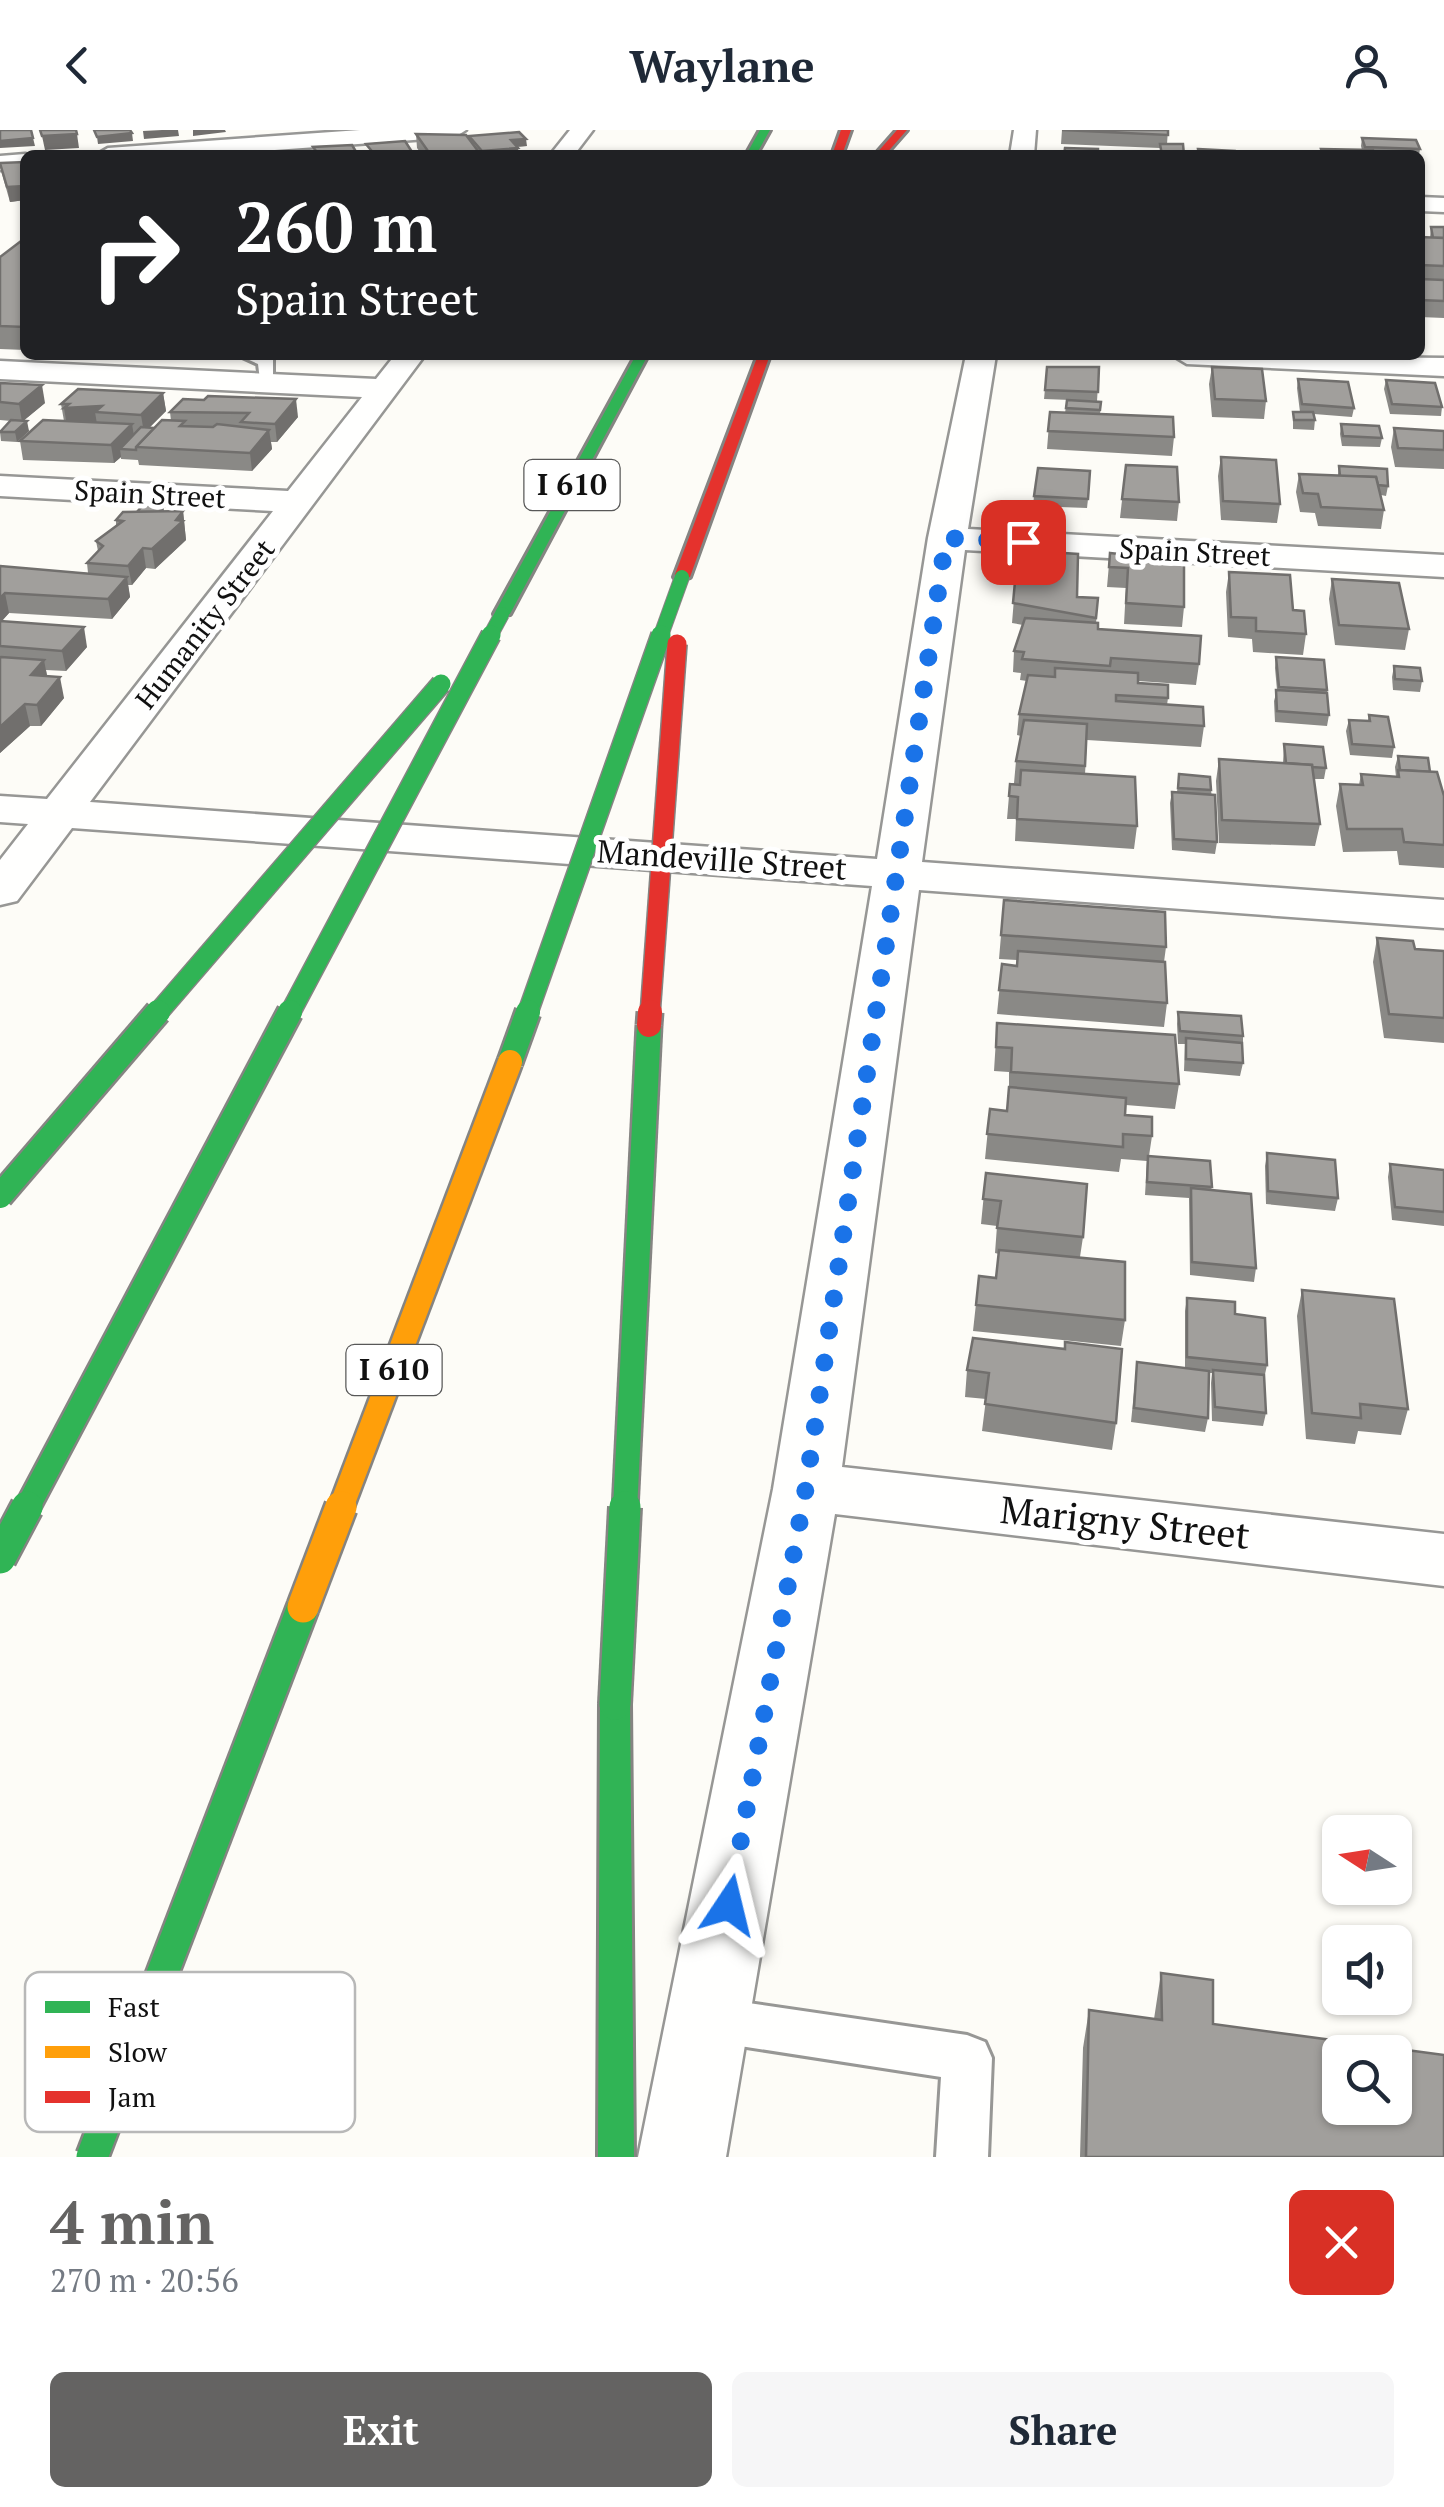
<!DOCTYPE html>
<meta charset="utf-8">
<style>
:root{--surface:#fff;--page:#f6f6f7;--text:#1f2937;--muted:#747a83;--accent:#646362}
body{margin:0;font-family:"PT Serif",serif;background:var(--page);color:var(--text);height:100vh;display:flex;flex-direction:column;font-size:38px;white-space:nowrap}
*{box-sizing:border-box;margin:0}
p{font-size:32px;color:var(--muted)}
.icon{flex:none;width:55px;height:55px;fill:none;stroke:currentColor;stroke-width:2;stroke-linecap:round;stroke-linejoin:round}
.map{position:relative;height:2027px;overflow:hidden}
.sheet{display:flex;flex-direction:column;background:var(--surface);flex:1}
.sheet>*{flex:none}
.banner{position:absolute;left:20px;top:20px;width:1405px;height:210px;border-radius:15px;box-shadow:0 2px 8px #0004;background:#202124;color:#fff;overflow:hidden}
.needle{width:65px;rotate:282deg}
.buttons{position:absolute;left:1322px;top:1685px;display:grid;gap:20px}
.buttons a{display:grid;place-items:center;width:90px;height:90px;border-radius:15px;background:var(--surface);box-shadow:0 2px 8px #0004;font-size:50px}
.pin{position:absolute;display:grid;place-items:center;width:85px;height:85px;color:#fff;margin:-42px;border-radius:20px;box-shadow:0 5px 15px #0006}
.me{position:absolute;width:110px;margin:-55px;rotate:10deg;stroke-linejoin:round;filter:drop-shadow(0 0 8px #0008)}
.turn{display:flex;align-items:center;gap:35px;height:210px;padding:0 50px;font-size:45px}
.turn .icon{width:130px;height:130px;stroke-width:2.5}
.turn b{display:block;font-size:70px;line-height:85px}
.round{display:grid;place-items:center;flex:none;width:105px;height:105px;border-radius:15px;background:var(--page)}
.headline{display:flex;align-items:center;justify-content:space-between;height:170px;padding:0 50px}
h1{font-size:60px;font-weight:800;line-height:75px;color:var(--accent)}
.action{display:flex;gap:20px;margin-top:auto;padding:20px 50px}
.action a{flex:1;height:115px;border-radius:15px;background:var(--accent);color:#fff;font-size:40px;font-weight:800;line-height:115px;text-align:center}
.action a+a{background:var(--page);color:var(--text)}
header{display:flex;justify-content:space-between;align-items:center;height:130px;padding:0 50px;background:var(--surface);font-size:45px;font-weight:800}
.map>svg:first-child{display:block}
</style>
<header><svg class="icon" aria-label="back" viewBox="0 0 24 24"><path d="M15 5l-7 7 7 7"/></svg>Waylane<svg class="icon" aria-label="person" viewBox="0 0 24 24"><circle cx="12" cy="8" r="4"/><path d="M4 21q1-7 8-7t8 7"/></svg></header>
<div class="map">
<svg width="1444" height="2027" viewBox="0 0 1444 2027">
<rect width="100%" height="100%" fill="#fdfcf7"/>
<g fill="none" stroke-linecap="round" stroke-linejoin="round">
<defs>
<g id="lane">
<polygon points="238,225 273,227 273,258 261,258 258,234"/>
<polygon points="708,1867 967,1905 985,1912 992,1928 988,2027 936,2027 941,1947 708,1911 691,1905 683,1889 691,1873"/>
</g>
<g id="street">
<polygon points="360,0 466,0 455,7 204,25 96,25 108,18"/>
<polygon points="570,0 593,0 574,25 550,25"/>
<polygon points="1014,0 1036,0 1034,25 1010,25"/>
<polygon points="25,24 29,25 25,25 25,38 0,40 0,26"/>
<polygon points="1420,67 1444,68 1444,82 1420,81"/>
<polygon points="395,225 425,225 90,672 877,729 928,408 966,225 996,225 968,399 1444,425 1444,447 965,420 922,732 1444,770 1444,798 919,760 842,1337 1444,1404 1444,1456 835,1384 726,2027 638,2027 773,1359 872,756 72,698 17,771 0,775 0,730 28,694 0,692 0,666 47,669 273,381 0,366 0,346 288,361 362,267 0,249 0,231 376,249"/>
<polygon points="1172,225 1444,228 1444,246 1187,234"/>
</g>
<g id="fast">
<polygon points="760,0 770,0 756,25 746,25"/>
<polygon points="636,225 648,225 510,484 496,487 494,484"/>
<polygon points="615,1562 626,1566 630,1574 634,2027 598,2027 600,1574 604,1566"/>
</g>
<g id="jam">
<polygon points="841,0 851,0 842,25 832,25"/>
<polygon points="897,0 907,0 885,25 875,25"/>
<polygon points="758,225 770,225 690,447 677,450 674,447"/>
</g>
</defs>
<use href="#lane" stroke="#979795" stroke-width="6"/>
<use href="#street" stroke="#979795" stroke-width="5"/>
<use href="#fast" stroke="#858482" stroke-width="6"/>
<use href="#jam" stroke="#858482" stroke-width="6"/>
<use href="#lane" fill="#fffffe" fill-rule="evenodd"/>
<use href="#street" fill="#fffffe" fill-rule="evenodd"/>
<use href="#fast" fill="#30b455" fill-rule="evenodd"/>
<use href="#jam" fill="#e5322d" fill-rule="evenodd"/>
<defs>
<g id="fast-bridge-far3">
<polyline points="489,508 502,484"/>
<polyline points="660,508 682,447"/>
</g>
<g id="fast-bridge-far2">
<polyline points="156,885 441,554"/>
<polyline points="289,885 491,505"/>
<polyline points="527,885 661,505"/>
</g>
<g id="fast-bridge-far1">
<polyline points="510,932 528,882"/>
<polyline points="0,1066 158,882"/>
<polyline points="26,1380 290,882"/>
<polyline points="625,1380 649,895"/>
</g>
<g id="fast-bridge">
<polyline points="0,1428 27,1377"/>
<polyline points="615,1574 625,1377"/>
<polyline points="92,2027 303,1477"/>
</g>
<polyline id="slow-bridge-far1" points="340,1380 510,932"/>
<polyline id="slow-bridge" points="303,1477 341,1377"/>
<polyline id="jam-bridge-far1" points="650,885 677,514"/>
<polyline id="jam-bridge" points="649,895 650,882"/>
</defs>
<use href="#fast-bridge-far3" stroke="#858482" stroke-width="16" stroke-linecap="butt"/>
<use href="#fast-bridge-far2" stroke="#858482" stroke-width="22" stroke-linecap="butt"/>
<use href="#fast-bridge-far1" stroke="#858482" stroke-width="29" stroke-linecap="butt"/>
<use href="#fast-bridge" stroke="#858482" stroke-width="36" stroke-linecap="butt"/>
<use href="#slow-bridge-far1" stroke="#858482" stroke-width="29" stroke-linecap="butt"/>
<use href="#slow-bridge" stroke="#858482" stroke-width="36" stroke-linecap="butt"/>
<use href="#jam-bridge-far1" stroke="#858482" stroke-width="22" stroke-linecap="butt"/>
<use href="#jam-bridge" stroke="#858482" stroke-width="29" stroke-linecap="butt"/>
<use href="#fast-bridge-far3" stroke="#30b455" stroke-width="14"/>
<use href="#fast-bridge-far2" stroke="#30b455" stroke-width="19"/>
<use href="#fast-bridge-far1" stroke="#30b455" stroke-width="24"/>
<use href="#fast-bridge" stroke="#30b455" stroke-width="31"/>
<use href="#slow-bridge-far1" stroke="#ff9f0a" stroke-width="24"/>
<use href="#slow-bridge" stroke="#ff9f0a" stroke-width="31"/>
<use href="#jam-bridge-far1" stroke="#e5322d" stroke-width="19"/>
<use href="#jam-bridge" stroke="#e5322d" stroke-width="24"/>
</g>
<g fill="#8a8986">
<polygon points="1062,0 1168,0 1167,14 1184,25 1160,25 1160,18 1061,14"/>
<polygon points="416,4 469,9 469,6 527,16 517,17 519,25 480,25 478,23 478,25 422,25 417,18"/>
<polygon points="1362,8 1420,19 1419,25 1320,25 1321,19 1362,20 1361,16"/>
<polygon points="25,32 25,70 10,72 0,37"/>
<polygon points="1431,97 1444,97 1444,188 1420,187 1420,107 1430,108"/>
<polygon points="25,108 25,220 0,219 0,127"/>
<polygon points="1047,237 1099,237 1097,271 1044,269"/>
<polygon points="1212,237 1266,271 1264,289 1212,287 1209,254"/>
<polygon points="1298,249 1354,278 1352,287 1314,284 1315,290 1314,300 1293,299 1293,282 1300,282 1297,258"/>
<polygon points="1386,250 1442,277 1441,286 1390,284 1384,259"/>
<polygon points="0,253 45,273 23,291 29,301 17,312 1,311 0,302 11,291 0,290"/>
<polygon points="163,263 166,281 149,298 154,298 171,291 170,282 183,269 298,287 277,312 271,312 272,319 252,341 139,335 138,330 121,329 121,327 114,333 23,330 20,311 64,291 61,274"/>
<polygon points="1067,270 1101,272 1100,284 1174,307 1172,326 1047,319 1050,282 1065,283"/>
<polygon points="1341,294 1382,308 1380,317 1342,316 1340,304"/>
<polygon points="1394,298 1444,301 1444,339 1395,337 1391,317"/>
<polygon points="1221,327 1280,374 1277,393 1221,390 1218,346"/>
<polygon points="1126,335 1179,372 1177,391 1120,388"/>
<polygon points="1339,336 1388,356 1386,366 1381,365 1384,380 1381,399 1318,396 1315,383 1300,382 1296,362 1299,344 1338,345"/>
<polygon points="1034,366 1088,369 1087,378 1033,376"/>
<polygon points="164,376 164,382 183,381 186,410 155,439 146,438 132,455 128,455 130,467 112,489 9,483 1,492 87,517 66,541 46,540 47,546 64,568 41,596 30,596 0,623 0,436 88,443 87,433 98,421 96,411 116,396 116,390 137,382"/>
<polygon points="1018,420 1077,467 1098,468 1096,493 1098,499 1199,534 1196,555 1138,551 1138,553 1168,568 1167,575 1204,596 1201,617 1087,610 1085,644 1137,696 1134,719 1015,711 1016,689 1007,689 1010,654 1014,653 1016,631 1021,606 1017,605 1019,584 1027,551 1020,550 1021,543 1013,542 1014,521 1023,495 1012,493"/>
<polygon points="1110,423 1184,477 1182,497 1124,494 1126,458 1107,457"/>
<polygon points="1229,442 1293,480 1306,504 1303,525 1253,522 1252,509 1228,507 1226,462"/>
<polygon points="1332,449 1409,499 1405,520 1335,515 1329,469"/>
<polygon points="1276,527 1327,560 1329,585 1327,596 1275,592 1274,571 1277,560 1275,538"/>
<polygon points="1394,536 1422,551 1420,562 1393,560 1392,547"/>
<polygon points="1369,585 1394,617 1392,628 1350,625 1346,601 1349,590 1368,591"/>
<polygon points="1284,614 1326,638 1324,649 1314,649 1320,694 1315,716 1219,713 1216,651 1219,629 1283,633"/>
<polygon points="1398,626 1430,642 1444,666 1444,738 1399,735 1397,721 1343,722 1336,676 1340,654 1359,655 1361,644 1396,647 1395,637"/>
<polygon points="1179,644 1211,660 1217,712 1215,724 1172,720 1170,673 1172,662 1177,662"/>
<polygon points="1004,770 1166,817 1164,832 1167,873 1164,897 997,884 1002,834 1017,836 1017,830 999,829"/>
<polygon points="1377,808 1415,819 1444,821 1444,913 1384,908 1373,832"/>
<polygon points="1178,882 1243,906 1243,933 1240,946 1184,941 1185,914 1178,914 1177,894"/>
<polygon points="997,893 1179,954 1175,979 1126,975 1125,985 1152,1006 1149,1026 1212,1057 1211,1060 1256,1138 1254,1152 1190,1145 1189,1068 1145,1065 1147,1031 1121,1029 1119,1042 985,1029 990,979 1007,981 1009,961 1009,942 994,941"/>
<polygon points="1267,1023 1338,1068 1335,1081 1266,1074 1265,1036"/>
<polygon points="1390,1034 1444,1040 1444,1096 1392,1090 1388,1047"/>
<polygon points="986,1043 1083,1107 1080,1127 1125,1190 1121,1216 973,1201 979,1146 996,1148 999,1124 995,1123 997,1096 981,1094"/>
<polygon points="1302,1160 1408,1279 1401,1305 1358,1301 1355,1314 1306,1309 1297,1186"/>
<polygon points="1187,1168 1235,1184 1267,1235 1264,1249 1266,1283 1263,1296 1212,1291 1211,1253 1212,1243 1209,1243 1208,1288 1205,1302 1131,1292 1137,1232 1185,1238 1185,1181"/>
<polygon points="1065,1212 1116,1293 1112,1320 982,1301 986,1269 965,1267 967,1240 1064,1219"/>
<polygon points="1161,1843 1213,1894 1444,2027 1080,2027 1083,1918 1089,1880 1154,1889"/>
</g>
<g fill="#716f6d">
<polygon points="162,0 178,0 179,6 144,9 143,1"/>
<polygon points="193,0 225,0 226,2 193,6"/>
<polygon points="132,3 133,11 98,14 97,7"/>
<polygon points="77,4 79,18 45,20 42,6"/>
<polygon points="33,8 35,16 0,18 0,11"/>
<polygon points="526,9 527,16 511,17 511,10"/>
<polygon points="518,18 519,25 482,25 482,21"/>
<polygon points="478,21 478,25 430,25"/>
<polygon points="25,56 25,70 10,72 7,57"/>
<polygon points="42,255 45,273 22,292 19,274"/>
<polygon points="163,263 166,281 144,303 141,285"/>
<polygon points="296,269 298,287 277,312 275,294"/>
<polygon points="102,276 95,282 97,294 67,296 64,278"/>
<polygon points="27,291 29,301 17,312 15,302"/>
<polygon points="132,294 135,312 120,319 121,327 114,333 111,315"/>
<polygon points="269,300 272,319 252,341 250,323"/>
<polygon points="183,381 186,410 155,439 152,419"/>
<polygon points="143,418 146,438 132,455 128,436"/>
<polygon points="127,447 130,467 112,489 108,469"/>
<polygon points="5,463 9,483 0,493 0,468"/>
<polygon points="84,497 87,517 66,541 62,521"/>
<polygon points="44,530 48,551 31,545"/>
<polygon points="60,547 64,568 41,596 37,575"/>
<polygon points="25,574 30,596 0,623 0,597"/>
</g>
<g fill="#a19f9c" stroke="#716f6d" stroke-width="2.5" fill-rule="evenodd">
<polygon points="0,0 31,0 33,8 0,11"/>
<polygon points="40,0 76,0 77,4 42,6"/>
<polygon points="94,0 130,0 132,3 97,7"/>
<polygon points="1062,0 1168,0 1168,5"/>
<polygon points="519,2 526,9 511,10 518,18 482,21 469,6"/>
<polygon points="416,4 466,5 478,21 430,24"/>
<polygon points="1362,8 1416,10 1420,19 1365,17"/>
<polygon points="405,11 414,25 375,25 366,14"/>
<polygon points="1160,14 1183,14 1184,25 1162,25"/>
<polygon points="352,15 358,25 319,25 313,17"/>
<polygon points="1065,18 1098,19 1098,25 1064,25"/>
<polygon points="1198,19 1235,21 1236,25 1199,25"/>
<polygon points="1321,19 1373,20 1374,25 1323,25"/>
<polygon points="244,23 245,25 214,25"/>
<polygon points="25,32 25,56 7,57 0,33"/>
<polygon points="1431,97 1444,97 1444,108 1433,108"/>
<polygon points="1420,107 1444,108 1444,136 1420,135"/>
<polygon points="25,108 25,197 0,196 0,127"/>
<polygon points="1420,149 1444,150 1444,171 1420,170"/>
<polygon points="1047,237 1099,237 1098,262 1045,260"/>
<polygon points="1212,237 1262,239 1266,271 1215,269"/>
<polygon points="1298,249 1348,252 1354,278 1302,274"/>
<polygon points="1386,250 1435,253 1442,277 1392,274"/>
<polygon points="0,253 42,255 19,274 0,272"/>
<polygon points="78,259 163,263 141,285 95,282 102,276 64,278 69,274 61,274"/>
<polygon points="208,266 296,269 275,294 241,292 249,283 170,282 183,269 204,270"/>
<polygon points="1067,270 1101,272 1100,280 1066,278"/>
<polygon points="1050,282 1173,287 1174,307 1048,301"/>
<polygon points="1293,282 1313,282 1315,290 1294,290"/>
<polygon points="11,290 27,291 15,302 0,302"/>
<polygon points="43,290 132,294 111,315 20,311"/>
<polygon points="162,290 185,291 180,296 213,297 217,294 269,300 250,323 136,317"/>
<polygon points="1341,294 1379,296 1382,308 1343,306"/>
<polygon points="141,297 154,298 136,317 136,320 120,319"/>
<polygon points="1394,298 1444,301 1444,320 1398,318"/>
<polygon points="1221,327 1276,330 1280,374 1223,371"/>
<polygon points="1126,335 1177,337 1179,372 1122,369"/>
<polygon points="1339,336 1387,339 1388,356 1378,355 1376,347 1340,346"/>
<polygon points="1038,338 1090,341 1088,369 1034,366"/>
<polygon points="1299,344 1376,347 1384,380 1321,377 1318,364 1303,363"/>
<polygon points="143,375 164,376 159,382 137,382"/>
<polygon points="183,381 176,390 183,391 152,419 143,418 128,436 87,433 103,416 96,411 123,391 116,390 123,382"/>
<polygon points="1018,420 1078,424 1077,467 1098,468 1096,488 1013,473"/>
<polygon points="1110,423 1184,431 1184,477 1126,473 1128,438 1109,437"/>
<polygon points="0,436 127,447 108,469 5,463 0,468"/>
<polygon points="1229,442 1290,445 1293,480 1304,481 1306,504 1256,501 1256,488 1231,487"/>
<polygon points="1332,449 1399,453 1409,499 1339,495"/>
<polygon points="1025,488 1098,493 1098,499 1201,506 1199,534 1111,528 1110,536 1022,529 1024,522 1014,521"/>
<polygon points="0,491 84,497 62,521 0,516"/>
<polygon points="1,527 44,530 31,545 60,547 37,575 25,574 0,597 0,528"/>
<polygon points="1276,527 1324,530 1327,560 1279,557"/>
<polygon points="1394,536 1420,538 1422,551 1395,549"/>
<polygon points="1055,538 1138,543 1138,553 1168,555 1168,568 1116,565 1116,571 1203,577 1204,596 1019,584 1028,545 1055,547"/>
<polygon points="1276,560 1327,563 1329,585 1277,581"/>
<polygon points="1369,585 1388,587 1394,617 1352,614 1349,590 1370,591"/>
<polygon points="1024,590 1087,594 1085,636 1016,631"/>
<polygon points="1284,614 1323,617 1326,638 1312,637 1312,635 1286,633"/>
<polygon points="1398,626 1428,628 1430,642 1400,640"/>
<polygon points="1219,629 1312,635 1320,694 1222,690"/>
<polygon points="1021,640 1135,647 1137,696 1017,689 1018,667 1009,666 1010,654 1020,655"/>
<polygon points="1398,640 1437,642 1444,666 1444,715 1404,712 1402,699 1347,699 1340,654 1363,655 1361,644 1399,647"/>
<polygon points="1179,644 1210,647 1211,660 1178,658"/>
<polygon points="1172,662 1215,665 1217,712 1174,709"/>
<polygon points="1004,770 1165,782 1166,817 1001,805"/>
<polygon points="1377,808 1413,811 1415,819 1444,821 1444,888 1389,884"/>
<polygon points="1018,821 1165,832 1167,873 999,860 1002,834 1017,836"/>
<polygon points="1178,882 1241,886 1243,906 1180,901"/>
<polygon points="997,893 1175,905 1179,954 1011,942 1012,918 996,917"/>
<polygon points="1186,908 1242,913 1243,933 1186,929"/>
<polygon points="1009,957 1126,968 1125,985 1152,987 1152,1006 1123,1004 1123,1017 987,1004 990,979 1007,981"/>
<polygon points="1267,1023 1335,1030 1338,1068 1268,1061"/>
<polygon points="1148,1026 1210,1031 1212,1057 1147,1052"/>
<polygon points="1390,1034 1444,1040 1444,1082 1395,1077"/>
<polygon points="986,1043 1087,1054 1083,1107 997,1098 1001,1071 983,1069"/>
<polygon points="1191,1058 1251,1064 1256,1138 1192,1132"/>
<polygon points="999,1120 1125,1132 1125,1190 976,1175 979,1146 996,1148"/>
<polygon points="1302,1160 1394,1169 1408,1279 1360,1274 1361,1288 1312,1283"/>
<polygon points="1187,1168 1235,1172 1235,1184 1265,1188 1267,1235 1187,1227"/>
<polygon points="973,1208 1065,1219 1065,1212 1122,1219 1116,1293 985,1274 989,1243 967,1240"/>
<polygon points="1137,1232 1209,1241 1208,1288 1134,1278"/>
<polygon points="1213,1240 1264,1245 1266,1283 1215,1277"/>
<path d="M1161,1843L1213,1850V1894L1444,1925V2027H1086L1089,1880L1162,1890ZM1340,1922H1395V1978H1340Z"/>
</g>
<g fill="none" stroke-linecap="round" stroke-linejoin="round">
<polyline stroke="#1a73e8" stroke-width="18" stroke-dasharray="0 32.4" points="729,1775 806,1357 946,408 1023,412"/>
</g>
<g text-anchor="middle" stroke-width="10" stroke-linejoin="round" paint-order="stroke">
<g font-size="28" fill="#111" stroke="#fff">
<text transform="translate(150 364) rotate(3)" y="10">Spain Street</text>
<text transform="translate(1195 422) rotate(3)" y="10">Spain Street</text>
<text transform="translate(205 494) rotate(-52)" y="10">Humanity Street</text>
</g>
<g fill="#fff" stroke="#585858" stroke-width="2.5">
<rect x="524.5" y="330" width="95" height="50" rx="8"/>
<rect x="346.5" y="1215" width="95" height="50" rx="8"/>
</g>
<g font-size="30" font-weight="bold" fill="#111">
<text x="572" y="365">I 610</text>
<text x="394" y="1250">I 610</text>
</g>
<g font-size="32" fill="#111" stroke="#fff">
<text transform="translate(722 730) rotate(4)" y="11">Mandeville Street</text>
</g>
<g font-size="38" fill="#111" stroke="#fff">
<text transform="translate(1125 1393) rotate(6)" y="13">Marigny Street</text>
</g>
</g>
<rect x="25" y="1842" width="330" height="160" rx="15" fill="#fff" stroke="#b8b8b8" stroke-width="2.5"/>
<rect x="45" y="1871" width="45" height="12" fill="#30b455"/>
<rect x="45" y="1916" width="45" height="12" fill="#ff9f0a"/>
<rect x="45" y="1961" width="45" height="12" fill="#e5322d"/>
<g font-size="28" fill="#111">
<text x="108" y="1887">Fast</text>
<text x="108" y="1932">Slow</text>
<text x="108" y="1977">Jam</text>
</g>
</svg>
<div class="buttons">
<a><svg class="needle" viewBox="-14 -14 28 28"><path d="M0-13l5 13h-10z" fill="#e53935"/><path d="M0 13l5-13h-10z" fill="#747a83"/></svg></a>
<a><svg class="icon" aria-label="sound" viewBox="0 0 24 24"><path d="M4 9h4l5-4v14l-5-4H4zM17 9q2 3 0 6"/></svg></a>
<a><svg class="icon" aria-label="search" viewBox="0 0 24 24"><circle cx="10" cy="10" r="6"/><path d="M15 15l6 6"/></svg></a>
</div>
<div class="pin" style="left:1023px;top:412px;background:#d93025"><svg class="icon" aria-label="arrive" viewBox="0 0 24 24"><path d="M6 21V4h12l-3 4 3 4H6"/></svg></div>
<svg class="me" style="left:729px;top:1775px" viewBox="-20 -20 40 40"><path d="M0-17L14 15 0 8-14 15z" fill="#1a73e8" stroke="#fff" stroke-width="4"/></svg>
<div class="banner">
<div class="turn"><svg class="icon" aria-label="right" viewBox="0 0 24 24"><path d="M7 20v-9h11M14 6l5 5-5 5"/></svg><div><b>260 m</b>Spain Street</div></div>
</div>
</div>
<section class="sheet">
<div class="headline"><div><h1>4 min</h1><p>270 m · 20:56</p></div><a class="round" style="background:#d93025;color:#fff"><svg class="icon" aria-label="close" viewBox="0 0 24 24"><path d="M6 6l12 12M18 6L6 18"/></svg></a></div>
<div class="action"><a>Exit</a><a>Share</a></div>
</section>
